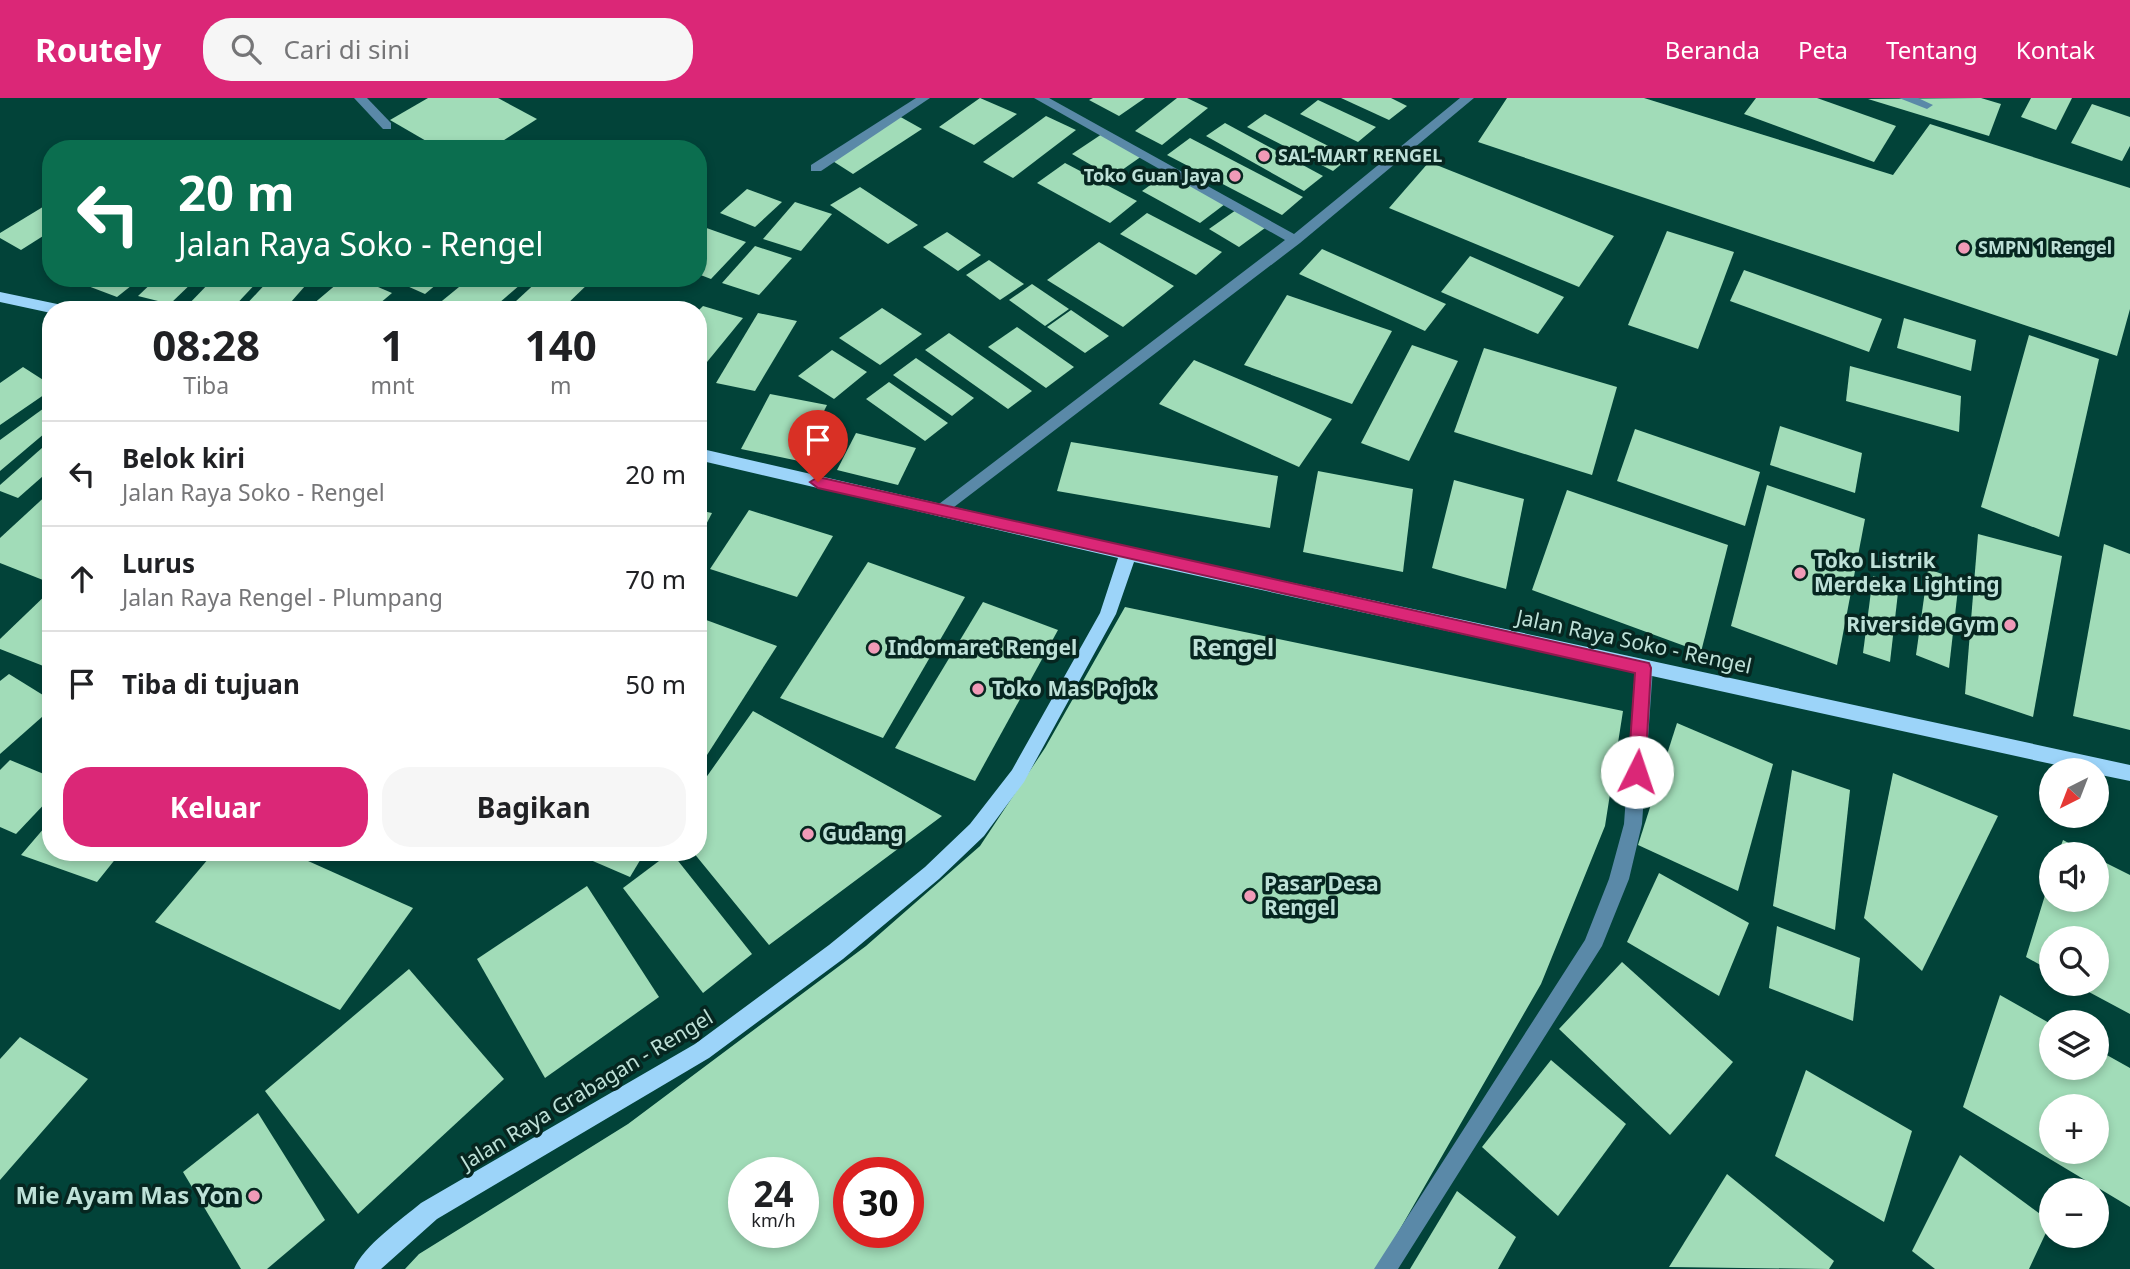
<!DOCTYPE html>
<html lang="id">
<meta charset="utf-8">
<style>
:root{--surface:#fff;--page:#f6f6f6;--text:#202124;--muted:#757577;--line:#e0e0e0;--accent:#db2777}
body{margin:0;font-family:"Noto Sans",sans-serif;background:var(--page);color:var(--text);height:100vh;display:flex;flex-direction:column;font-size:26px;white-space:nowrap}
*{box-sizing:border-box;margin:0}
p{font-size:23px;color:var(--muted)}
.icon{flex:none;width:38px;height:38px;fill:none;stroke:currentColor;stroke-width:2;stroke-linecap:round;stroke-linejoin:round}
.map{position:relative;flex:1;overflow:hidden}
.side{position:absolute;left:42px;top:203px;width:665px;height:560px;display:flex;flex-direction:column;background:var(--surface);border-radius:28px;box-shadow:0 4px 10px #0003}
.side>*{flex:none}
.banner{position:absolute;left:42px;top:42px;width:665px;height:147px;border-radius:28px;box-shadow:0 4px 10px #0003;background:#0b6e4f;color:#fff;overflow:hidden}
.needle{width:46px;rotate:222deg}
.fabs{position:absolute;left:2039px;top:660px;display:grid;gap:14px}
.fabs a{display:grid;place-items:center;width:70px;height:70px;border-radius:50%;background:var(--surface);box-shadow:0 4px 10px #0003;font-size:35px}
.speed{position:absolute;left:728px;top:1059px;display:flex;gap:14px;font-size:35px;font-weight:700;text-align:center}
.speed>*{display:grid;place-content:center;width:91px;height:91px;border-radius:50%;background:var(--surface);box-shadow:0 4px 10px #0003;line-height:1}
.speed small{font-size:18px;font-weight:400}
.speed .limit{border:10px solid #d22;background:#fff;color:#111}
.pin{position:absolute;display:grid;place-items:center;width:60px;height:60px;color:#fff;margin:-72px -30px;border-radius:50% 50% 50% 0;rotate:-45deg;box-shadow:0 0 7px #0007}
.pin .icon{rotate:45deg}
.me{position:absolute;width:77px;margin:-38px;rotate:4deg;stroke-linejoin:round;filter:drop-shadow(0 0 5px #0008)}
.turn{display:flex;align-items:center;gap:24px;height:147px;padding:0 21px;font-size:32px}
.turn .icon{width:91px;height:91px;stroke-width:2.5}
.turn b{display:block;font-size:49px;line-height:60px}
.eta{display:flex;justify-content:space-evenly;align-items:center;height:119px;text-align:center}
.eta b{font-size:42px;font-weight:700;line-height:49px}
.cta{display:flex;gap:14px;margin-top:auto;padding:14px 21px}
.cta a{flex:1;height:80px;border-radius:28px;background:var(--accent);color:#fff;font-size:28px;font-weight:700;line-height:80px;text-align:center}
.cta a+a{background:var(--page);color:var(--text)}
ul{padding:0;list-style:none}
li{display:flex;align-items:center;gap:21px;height:105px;padding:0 21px;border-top:2px solid var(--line)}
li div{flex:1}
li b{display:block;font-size:26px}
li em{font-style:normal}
header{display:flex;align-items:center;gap:42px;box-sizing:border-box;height:98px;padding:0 35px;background:var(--accent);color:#fff}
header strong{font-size:33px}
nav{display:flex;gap:38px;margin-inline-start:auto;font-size:24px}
.search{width:490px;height:63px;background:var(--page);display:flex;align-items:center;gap:18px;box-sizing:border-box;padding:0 24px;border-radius:28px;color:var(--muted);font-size:26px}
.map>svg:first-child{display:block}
</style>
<header>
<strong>Routely</strong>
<div class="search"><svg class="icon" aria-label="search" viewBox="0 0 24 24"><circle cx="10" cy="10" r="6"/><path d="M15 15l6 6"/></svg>Cari di sini</div>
<nav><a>Beranda</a><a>Peta</a><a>Tentang</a><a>Kontak</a></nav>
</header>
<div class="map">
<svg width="2130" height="1171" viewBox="0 0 2130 1171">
<rect width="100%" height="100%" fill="#024339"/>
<g fill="#a1dcb8" fill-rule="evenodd">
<polygon points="428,0 498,0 537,21 490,51 440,51 390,22"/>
<polygon points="980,0 1017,16 974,47 939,29"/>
<polygon points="1093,0 1145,0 1119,18 1089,2"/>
<polygon points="1177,0 1187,0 1208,10 1162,47 1135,33"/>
<polygon points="1341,0 1391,0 1407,8 1389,22"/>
<polygon points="1507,0 1644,0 1893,77 1930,26 2130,90 2130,211 2117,258 1478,44"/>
<polygon points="1756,0 1817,0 1896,28 1874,64 1744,16"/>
<polygon points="1981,0 2001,6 1989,38 1868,1"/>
<polygon points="2031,0 2072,0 2056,32 2021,19"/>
<polygon points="1318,2 1376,29 1358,44 1300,16"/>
<polygon points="2092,6 2130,19 2130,48 2122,63 2071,45"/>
<polygon points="1265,16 1350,59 1333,73 1247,29"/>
<polygon points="897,17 922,31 853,76 828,60"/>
<polygon points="1046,18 1076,32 1013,80 983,64"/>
<polygon points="1225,25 1323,78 1304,93 1206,38"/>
<polygon points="1102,36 1142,58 1112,79 1072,56"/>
<polygon points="1190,40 1303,99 1282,117 1167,57"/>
<polygon points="1429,64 1614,138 1579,189 1389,110"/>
<polygon points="1065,65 1137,103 1110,125 1037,85"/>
<polygon points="1167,75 1225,106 1200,125 1142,93"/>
<polygon points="860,89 918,127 888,146 830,107"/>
<polygon points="747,91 782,104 755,129 720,115"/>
<polygon points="51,104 51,133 21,152 0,140 0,135"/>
<polygon points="795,104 832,116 801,153 763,141"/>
<polygon points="1236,112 1265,130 1239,149 1209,131"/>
<polygon points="1147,115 1222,154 1196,177 1120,136"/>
<polygon points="698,127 746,144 711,181 698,176"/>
<polygon points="1667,133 1734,154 1698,251 1628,227"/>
<polygon points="947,134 981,157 958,173 923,149"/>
<polygon points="1099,144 1174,188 1123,229 1047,182"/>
<polygon points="755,148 792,160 759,197 722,185"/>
<polygon points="1322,151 1446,206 1425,233 1299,176"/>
<polygon points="1470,158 1564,199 1538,236 1441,194"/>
<polygon points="989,162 1024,186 1000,202 966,177"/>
<polygon points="1744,172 1882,221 1869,254 1730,203"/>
<polygon points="86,180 141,180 117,199 80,185"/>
<polygon points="157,180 197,180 170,206 138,198"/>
<polygon points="214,180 261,180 231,212 184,211"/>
<polygon points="271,180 312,180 284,212 242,211"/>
<polygon points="344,180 357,180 392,195 372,212 306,212"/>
<polygon points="389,180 444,180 425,196"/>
<polygon points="470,180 528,180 491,212 448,212 437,207"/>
<polygon points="541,180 594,180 561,212 534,212 515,204"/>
<polygon points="1032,186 1069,211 1045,228 1009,202"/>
<polygon points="1287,197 1392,233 1352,306 1244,267"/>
<polygon points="703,208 743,220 698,275 698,213"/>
<polygon points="882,210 922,236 880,267 839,240"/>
<polygon points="1071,212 1109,238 1085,255 1047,229"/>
<polygon points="758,215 797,223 755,293 716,285"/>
<polygon points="1904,220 1976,242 1971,273 1897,250"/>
<polygon points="1017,229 1074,269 1046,290 988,249"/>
<polygon points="949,235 1032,293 1008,311 925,252"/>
<polygon points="2029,237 2099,261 2059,439 1981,409"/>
<polygon points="1412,247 1458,263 1409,363 1361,345"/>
<polygon points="1484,250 1617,289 1592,377 1454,334"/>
<polygon points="832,252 867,274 834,301 798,278"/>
<polygon points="916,260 974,300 952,318 893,277"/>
<polygon points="1194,262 1332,321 1299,369 1159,306"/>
<polygon points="1850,268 1961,298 1959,334 1846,303"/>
<polygon points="23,269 51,287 51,292 0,327 0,285"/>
<polygon points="889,284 948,325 925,343 866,301"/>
<polygon points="770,296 827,307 799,363 741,351"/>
<polygon points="51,305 51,330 0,373 0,342"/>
<polygon points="1780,328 1862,355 1855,395 1770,367"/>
<polygon points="1635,331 1760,374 1745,428 1617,383"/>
<polygon points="856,335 916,350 898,387 837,372"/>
<polygon points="51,342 51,371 18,400 0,393 0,387"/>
<polygon points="1071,344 1278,378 1270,430 1057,393"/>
<polygon points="1318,373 1413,391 1403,474 1303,454"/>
<polygon points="1454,382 1524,401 1506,491 1432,470"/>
<polygon points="1767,387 1865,421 1837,567 1731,528"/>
<polygon points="1567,392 1728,447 1701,554 1532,492"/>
<polygon points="51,393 51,482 48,484 0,465 0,440"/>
<polygon points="698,412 712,415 698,442"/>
<polygon points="749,412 833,438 797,499 710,471"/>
<polygon points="1978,436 2062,458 2033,619 1965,596"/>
<polygon points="2104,446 2130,456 2130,632 2073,618"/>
<polygon points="868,464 965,499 883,640 780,600"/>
<polygon points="1928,471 1959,482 1949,570 1916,557"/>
<polygon points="1873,478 1899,486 1890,564 1863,555"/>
<polygon points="51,492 51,571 0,551 0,541"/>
<polygon points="983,504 1058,532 975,683 895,650"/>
<path d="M1125,509L1623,613L1605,728L1541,886L1377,1171H405L419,1156L628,1026L866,848L980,748L1045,650ZM744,1074H803V1134H744ZM849,1074H908V1134H849Z"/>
<polygon points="698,519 777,548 698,671"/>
<polygon points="9,576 51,602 51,611 0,656 0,583"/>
<polygon points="753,613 942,718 769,847 693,754 698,754 698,691"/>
<polygon points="1677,625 1773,666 1738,793 1638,747"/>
<polygon points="10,662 51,679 51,699 16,736 0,729 0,672"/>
<polygon points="1792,672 1850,692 1835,832 1773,808"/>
<polygon points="1893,675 1998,718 1922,873 1864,820"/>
<polygon points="51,722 51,754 121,754 97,784 21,757"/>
<polygon points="2063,742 2089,756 2058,756"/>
<polygon points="214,754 288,754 413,810 340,912 155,824"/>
<polygon points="572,754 645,754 630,779"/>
<polygon points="671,754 752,856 703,895 623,790"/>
<polygon points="2096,760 2130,777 2130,916 2074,886 2096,886 2096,840 2051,840 2051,873 2026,859 2050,781 2051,802 2096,802"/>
<polygon points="1659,775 1749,825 1719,898 1627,844"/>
<polygon points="587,788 659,899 545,980 477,861"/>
<polygon points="1777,828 1860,860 1853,923 1769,890"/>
<polygon points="1622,864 1733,964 1670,1037 1559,931"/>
<polygon points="409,871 504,981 358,1116 265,993"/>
<path d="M2000,897L2051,926V970H2096V951L2130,970V1109L1963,1009ZM2051,1008H2096V1054H2051Z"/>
<polygon points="20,939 88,981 0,1082 0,961"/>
<polygon points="1551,962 1626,1026 1558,1118 1482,1049"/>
<polygon points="1806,972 1912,1033 1884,1124 1775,1058"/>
<polygon points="258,1015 325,1122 267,1171 241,1171 183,1074"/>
<polygon points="1960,1057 2051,1124 2029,1171 1935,1171 1912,1153"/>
<polygon points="1727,1076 1834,1163 1829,1171 1669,1169"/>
<polygon points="1457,1093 1516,1139 1498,1171 1410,1171"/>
</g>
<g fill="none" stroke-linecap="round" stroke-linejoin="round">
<g fill="#5a89a8" fill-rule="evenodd">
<polygon points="354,0 367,0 391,25 391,31 383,31"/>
<polygon points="916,0 930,0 821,73 811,73 811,67"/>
<polygon points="1034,0 1049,0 1294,136 1460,0 1474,0 1300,145 941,419 935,417 933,413 935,409 1285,142"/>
<polygon points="1899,0 1918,0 1933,7 1927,11"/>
<polygon points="1644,563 1650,565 1653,570 1642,726 1629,781 1602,848 1398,1171 1374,1171 1585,842 1609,781 1624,726 1635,570 1638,565"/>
</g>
<g fill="#9cd4f9" fill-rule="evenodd">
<polygon points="0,194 62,207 69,212 51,212 51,215 0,204"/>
<path d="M698,350L1128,449L2130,667V683L2096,676V672H2079L1134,464L1116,516L1024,684L984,738L939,781L843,861L709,960L437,1121L381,1171H354C364,1147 401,1122 421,1105L695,946L829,847L925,769L970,726L1012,672L1100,515L1118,460L698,362Z"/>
</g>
</g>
<polygon fill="#db2777" stroke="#8e194d" stroke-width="2" points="818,379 1649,565 1651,570 1645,674 1637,681 1628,674 1635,575 818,390 810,384"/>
<g fill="#f09ab7" stroke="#062620" stroke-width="2.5">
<circle cx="1264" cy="58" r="7"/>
<circle cx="1235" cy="78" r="7"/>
<circle cx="1964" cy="150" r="7"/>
<circle cx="1800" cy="475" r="7"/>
<circle cx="2010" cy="527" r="7"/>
<circle cx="874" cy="550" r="7"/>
<circle cx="978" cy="591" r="7"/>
<circle cx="808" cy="736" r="7"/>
<circle cx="1250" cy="798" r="7"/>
<circle cx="254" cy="1098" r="7"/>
</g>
<g text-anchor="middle" stroke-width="7" stroke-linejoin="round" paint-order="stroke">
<g font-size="18" font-weight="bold" fill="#bee1d8" stroke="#062620" text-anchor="start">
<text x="1278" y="64">SAL-MART RENGEL</text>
<text x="1221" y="84" text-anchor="end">Toko Guan Jaya</text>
<text x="1978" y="156">SMPN 1 Rengel</text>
</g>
<g font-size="21" font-weight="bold" fill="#bee1d8" stroke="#062620" text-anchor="start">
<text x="1814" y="470">Toko Listrik<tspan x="1814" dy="24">Merdeka Lighting</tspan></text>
<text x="1996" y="534" text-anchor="end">Riverside Gym</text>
<text x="888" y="557">Indomaret Rengel</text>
<text x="992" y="598">Toko Mas Pojok</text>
<text x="822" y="743">Gudang</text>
<text x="1264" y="793">Pasar Desa<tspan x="1264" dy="24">Rengel</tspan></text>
</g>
<g font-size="21" fill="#bee1d8" stroke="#062620">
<text transform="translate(1634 544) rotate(12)" y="7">Jalan Raya Soko - Rengel</text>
<text transform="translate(587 992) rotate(-31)" y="7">Jalan Raya Grabagan - Rengel</text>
</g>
<g font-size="24" font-weight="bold" fill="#bee1d8" stroke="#062620">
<text x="1233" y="558">Rengel</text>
</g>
<g font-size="24" font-weight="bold" fill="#bee1d8" stroke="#062620" text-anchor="end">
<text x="240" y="1106">Mie Ayam Mas Yon</text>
</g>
</g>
</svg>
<div class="fabs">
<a><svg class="needle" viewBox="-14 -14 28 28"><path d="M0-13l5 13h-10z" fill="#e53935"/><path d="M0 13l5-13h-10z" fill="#757577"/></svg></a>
<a><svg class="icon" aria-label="sound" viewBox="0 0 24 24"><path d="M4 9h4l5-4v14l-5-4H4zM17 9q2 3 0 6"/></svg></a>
<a><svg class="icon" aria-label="search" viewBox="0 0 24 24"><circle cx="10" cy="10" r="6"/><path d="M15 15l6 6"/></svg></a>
<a><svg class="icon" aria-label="layers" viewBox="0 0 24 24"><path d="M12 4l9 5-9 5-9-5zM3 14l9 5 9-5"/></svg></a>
<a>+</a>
<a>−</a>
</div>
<div class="speed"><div>24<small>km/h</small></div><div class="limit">30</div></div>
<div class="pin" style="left:818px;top:384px;background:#d93025"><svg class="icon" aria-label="arrive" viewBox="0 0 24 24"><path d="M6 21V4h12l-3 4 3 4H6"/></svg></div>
<svg class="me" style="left:1637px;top:674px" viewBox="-20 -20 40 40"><circle r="19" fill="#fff"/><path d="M0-13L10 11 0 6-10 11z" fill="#db2777"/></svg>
<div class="banner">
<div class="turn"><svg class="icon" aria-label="left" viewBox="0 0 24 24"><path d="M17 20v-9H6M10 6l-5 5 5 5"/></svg><div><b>20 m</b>Jalan Raya Soko - Rengel</div></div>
</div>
<section class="side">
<div class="eta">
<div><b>08:28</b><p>Tiba</p></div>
<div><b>1</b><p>mnt</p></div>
<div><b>140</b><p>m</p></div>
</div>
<ul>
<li><svg class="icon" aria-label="left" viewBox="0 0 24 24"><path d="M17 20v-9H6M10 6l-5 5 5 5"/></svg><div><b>Belok kiri</b><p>Jalan Raya Soko - Rengel</p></div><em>20 m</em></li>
<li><svg class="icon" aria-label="ahead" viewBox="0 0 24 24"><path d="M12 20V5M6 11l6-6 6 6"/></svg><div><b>Lurus</b><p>Jalan Raya Rengel - Plumpang</p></div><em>70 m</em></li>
<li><svg class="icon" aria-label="arrive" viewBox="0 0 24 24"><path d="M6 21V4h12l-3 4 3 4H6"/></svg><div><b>Tiba di tujuan</b></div><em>50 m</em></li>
</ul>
<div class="cta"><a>Keluar</a><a>Bagikan</a></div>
</section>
</div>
